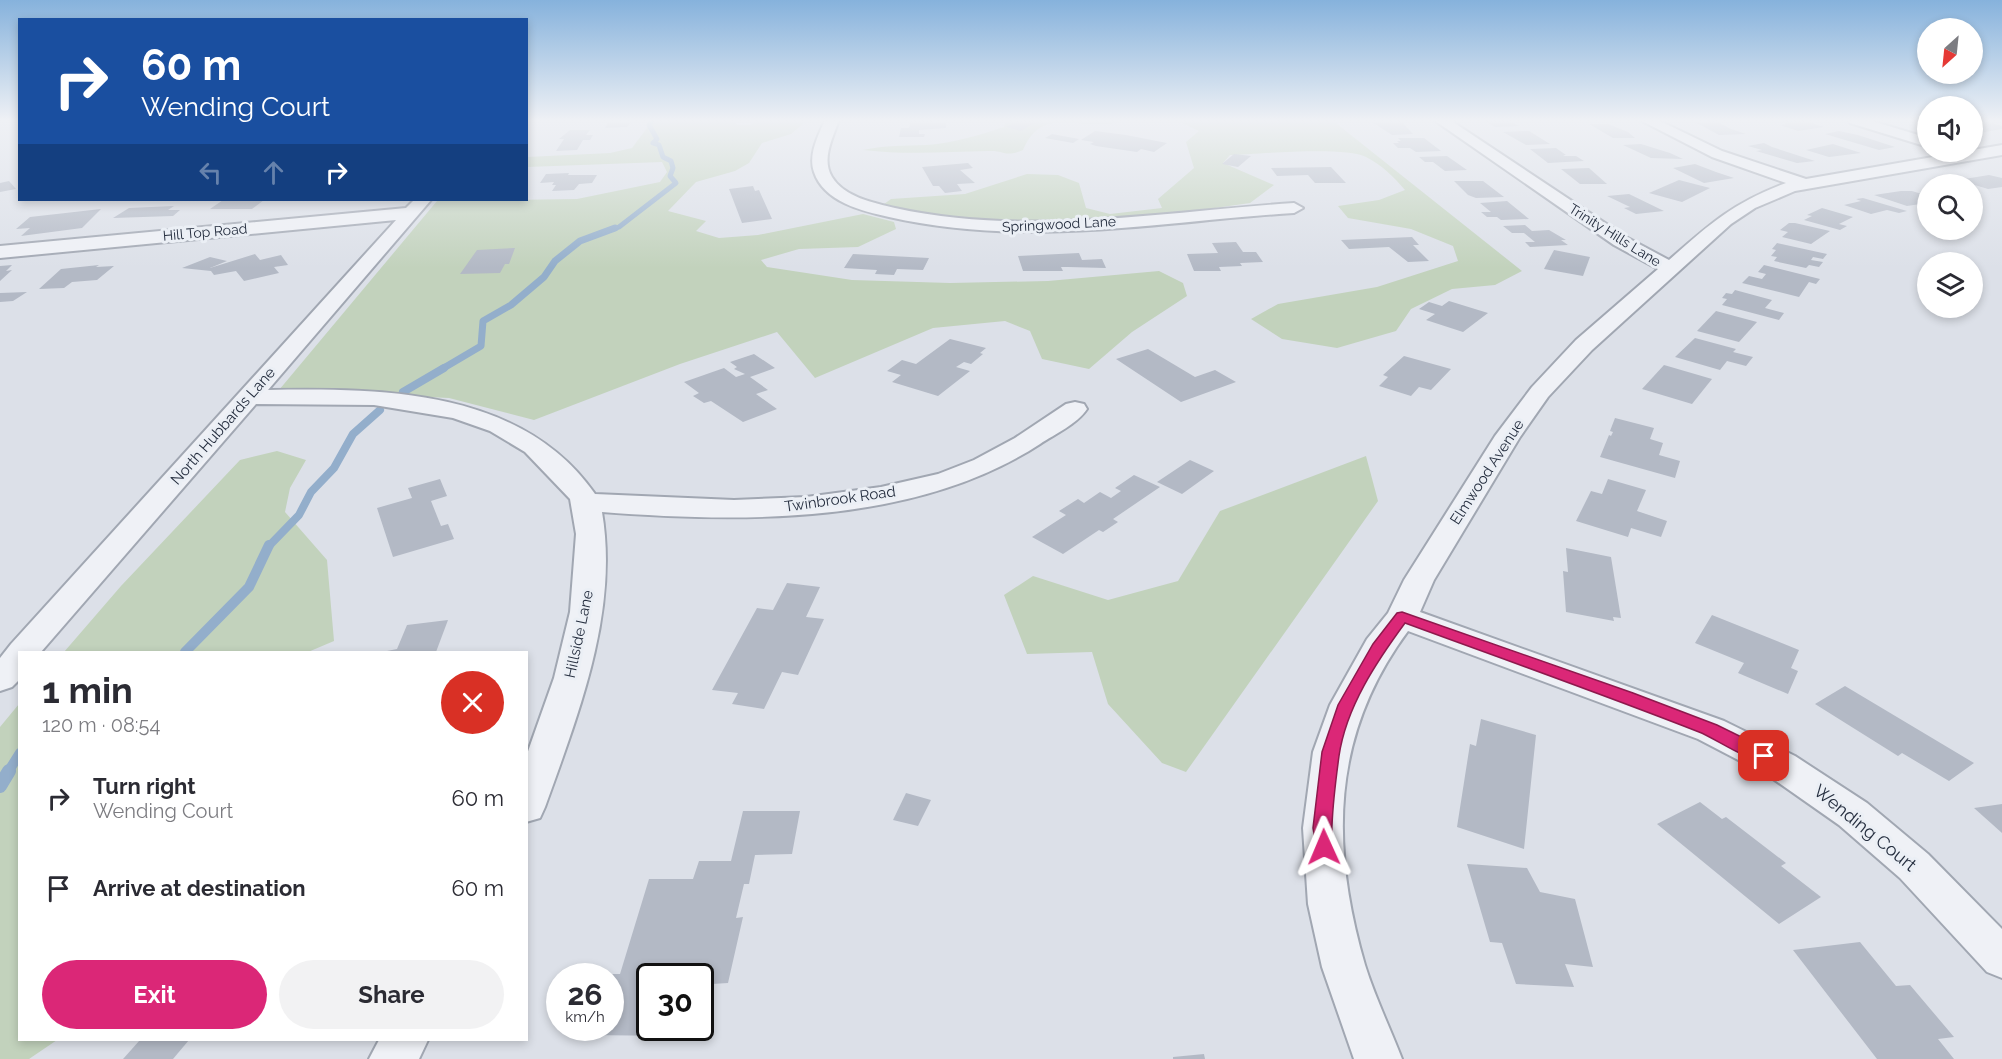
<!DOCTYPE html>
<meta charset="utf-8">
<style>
:root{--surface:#fff;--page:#f2f2f3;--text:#2b2b33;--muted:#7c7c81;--accent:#db2777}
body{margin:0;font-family:Raleway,sans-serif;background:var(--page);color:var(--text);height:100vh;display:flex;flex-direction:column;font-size:22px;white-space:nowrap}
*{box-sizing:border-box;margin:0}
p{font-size:20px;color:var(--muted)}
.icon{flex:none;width:33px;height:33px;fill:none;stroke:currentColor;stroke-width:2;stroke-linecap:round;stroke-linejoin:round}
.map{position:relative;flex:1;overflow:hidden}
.drawer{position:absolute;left:18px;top:651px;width:510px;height:390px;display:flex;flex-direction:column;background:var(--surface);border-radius:0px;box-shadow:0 3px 9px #0003}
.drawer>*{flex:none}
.top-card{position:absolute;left:18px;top:18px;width:510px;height:183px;border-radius:0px;box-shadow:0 3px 9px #0003;background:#1a4fa0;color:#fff;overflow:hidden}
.needle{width:39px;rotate:207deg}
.controls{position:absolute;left:1917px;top:18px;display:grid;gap:12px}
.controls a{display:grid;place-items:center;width:66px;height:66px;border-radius:50%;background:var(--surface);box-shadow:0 3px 9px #0003;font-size:30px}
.speed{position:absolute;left:546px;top:963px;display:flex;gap:12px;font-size:30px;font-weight:700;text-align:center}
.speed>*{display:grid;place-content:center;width:78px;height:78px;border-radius:50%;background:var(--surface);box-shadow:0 3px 9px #0003;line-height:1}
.speed small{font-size:15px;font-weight:400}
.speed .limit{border:3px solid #111;border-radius:9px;background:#fff;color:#111}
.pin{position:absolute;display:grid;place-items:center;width:51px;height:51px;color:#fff;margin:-26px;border-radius:12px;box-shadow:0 3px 9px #0006}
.me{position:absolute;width:66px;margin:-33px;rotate:359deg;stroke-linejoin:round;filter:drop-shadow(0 0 4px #0008)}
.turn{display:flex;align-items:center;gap:21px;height:126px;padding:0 24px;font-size:27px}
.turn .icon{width:78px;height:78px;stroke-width:2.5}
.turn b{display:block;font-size:42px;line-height:51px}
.lanes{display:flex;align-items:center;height:57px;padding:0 24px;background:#0003;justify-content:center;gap:30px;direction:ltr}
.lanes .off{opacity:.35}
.round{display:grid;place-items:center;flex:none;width:63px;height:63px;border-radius:32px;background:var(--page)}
.headline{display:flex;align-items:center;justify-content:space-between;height:102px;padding:0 24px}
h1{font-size:36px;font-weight:700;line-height:45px}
.cta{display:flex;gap:12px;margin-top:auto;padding:12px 24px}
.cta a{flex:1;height:69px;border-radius:36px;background:var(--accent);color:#fff;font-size:24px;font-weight:700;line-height:69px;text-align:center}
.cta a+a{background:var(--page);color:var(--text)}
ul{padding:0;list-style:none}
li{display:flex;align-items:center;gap:18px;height:90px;padding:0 24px}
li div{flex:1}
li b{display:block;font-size:22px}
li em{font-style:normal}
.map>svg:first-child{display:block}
</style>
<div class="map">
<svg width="2002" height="1059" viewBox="0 0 2002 1059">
<rect width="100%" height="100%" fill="#dce0e8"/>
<g fill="#c2d2bc">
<polygon points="653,120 729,120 738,125 750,125 758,120 804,120 803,124 791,134 762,143 749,163 735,171 696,182 668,211 706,221 696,231 719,238 758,235 863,214 894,222 896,229 858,247 799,249 761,260 767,267 852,280 950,283 1048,281 1159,271 1183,283 1187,296 1132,332 1089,369 1042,359 1030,331 1005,321 933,328 815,378 777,332 680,364 534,420 449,398 279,390 437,201 577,199 660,182 667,172 662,162 527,167 527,157 610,153 632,148"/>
<path d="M1007,120H1126C1120,121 1113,124 1107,124C1072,127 1041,108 1023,150C1004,158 1005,150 988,151C946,152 905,155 863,150C885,145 905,146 927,145C954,143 979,135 1004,127Z"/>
<path d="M1176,120H1332L1522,271L1495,285L1452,289L1411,309L1396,331L1337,348L1282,339L1251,319L1278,304L1377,287L1458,261L1453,246L1411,229L1348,218L1338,206L1379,200L1405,190C1394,177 1382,165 1366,157C1346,146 1257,154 1230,155L1223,163L1274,185L1250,203L1180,213L1084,222L961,219L880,207L891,199L965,194L1027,174L1058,175L1079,183L1086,208L1110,214L1162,208L1158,199L1194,168L1186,142L1199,131Z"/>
<polygon points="277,451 306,460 290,488 285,512 327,560 334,641 308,652 64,652 121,586 240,460"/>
<polygon points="1366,456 1378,501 1186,772 1162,763 1108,704 1092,652 1027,654 1004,595 1033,576 1108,600 1178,581 1220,511"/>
<polygon points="19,704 20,1040 57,1040 29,1059 0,1059 0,727"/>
</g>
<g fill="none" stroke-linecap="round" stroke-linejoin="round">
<polyline stroke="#93aecb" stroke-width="5" points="611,230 619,227 676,183 670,176 673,168 671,161 663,157 659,145 653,143 657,139 649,125 652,120"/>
<polyline stroke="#93aecb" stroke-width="7" points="442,369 481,346 483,321 511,305 544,277 555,261 580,241 615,228"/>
<g stroke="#93aecb" stroke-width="8">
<polyline points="403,392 444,368"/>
<polyline points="268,547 299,515 311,492 334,468 353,434 380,410"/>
</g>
<g stroke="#93aecb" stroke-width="10">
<polyline points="185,652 249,587 269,545"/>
<polyline points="8,772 20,753"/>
</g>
<polyline stroke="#93aecb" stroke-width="14" points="0,786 9,771"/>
</g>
<g fill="#b3b9c5">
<polygon points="915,120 934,120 934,123 946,123 946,128 919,130 919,134 925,134 924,137 899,137 901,128 909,128 911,121"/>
<polygon points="1020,120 1021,120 1036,122 1021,131 1006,127"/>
<polygon points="1484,120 1508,120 1519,126 1495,127"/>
<polygon points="1776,120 1801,120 1824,127 1798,131 1780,125 1787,124"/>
<polygon points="1401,121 1413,134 1392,135 1372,122"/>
<polygon points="1716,121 1731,129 1746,134 1719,135 1695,122"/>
<polygon points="1985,121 2002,126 2002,129 1985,132 1972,129 1972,122"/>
<polygon points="608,122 631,122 627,127 605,128"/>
<polygon points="1589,124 1608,124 1628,132 1635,138 1613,138"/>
<polygon points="570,130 590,130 586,135 593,135 590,140 583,140 577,150 556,151 564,139 559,139"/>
<polygon points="1095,131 1126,135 1167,143 1154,152 1141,149 1137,152 1096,146 1090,144 1094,142 1081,140"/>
<polygon points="1529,131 1550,144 1526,145 1503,132"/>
<polygon points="1839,131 1858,135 1895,147 1879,150 1825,134"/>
<polygon points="1052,134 1079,139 1073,143 1045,138"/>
<polygon points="1398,138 1424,138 1441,151 1416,152 1410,148 1398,148 1393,143 1399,143 1397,141 1401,141"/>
<polygon points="1764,143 1772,147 1815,161 1797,163 1756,151 1762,150 1748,146"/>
<polygon points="1641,144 1670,153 1683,159 1651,158 1623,145"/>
<polygon points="1833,144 1861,153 1829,157 1806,150"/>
<polygon points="1556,148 1566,155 1563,155 1565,156 1576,156 1584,161 1548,163 1530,149"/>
<polygon points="1234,154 1251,156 1238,167 1222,164"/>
<polygon points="1447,156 1467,170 1445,171 1433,162 1425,162 1419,157"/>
<polygon points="968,163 973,168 960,170 975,183 957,184 962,191 945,193 939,186 933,186 922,167"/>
<polygon points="1695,164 1716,172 1734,178 1704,183 1673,168"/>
<polygon points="1331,167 1346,183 1315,183 1308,175 1277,176 1271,168"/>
<polygon points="1589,168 1607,184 1580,184 1561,169"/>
<polygon points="569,173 568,175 597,175 592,183 579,184 574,190 552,191 556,185 552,185 554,182 540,183 546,174"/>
<polygon points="1989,175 2002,178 2002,187 1988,189 1958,180"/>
<polygon points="1679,180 1710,188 1682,202 1649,193"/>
<polygon points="9,181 16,189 0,192 0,183"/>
<polygon points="1454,181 1483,181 1504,197 1476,198 1468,195"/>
<polygon points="753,186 755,191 759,190 772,219 742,223 729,189"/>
<polygon points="1901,191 1912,191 1928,196 1928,200 1922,201 1927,203 1907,206 1874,195"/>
<polygon points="1629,194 1664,211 1636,214 1624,208 1630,207 1607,196"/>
<polygon points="1863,198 1907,211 1899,213 1887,210 1871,214 1844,205 1861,201 1856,199"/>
<polygon points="223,200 264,200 252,209 210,209"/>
<polygon points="1507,201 1529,219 1501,220 1497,217 1487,217 1481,212 1491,212 1480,203"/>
<polygon points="174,206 168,210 180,210 173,216 113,218 129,208"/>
<polygon points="1822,208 1853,217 1839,224 1847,226 1840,230 1804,220 1812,216 1807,215"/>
<polygon points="101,209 82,228 21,236 30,228 16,229 30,217"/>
<polygon points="1789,223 1795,223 1830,231 1811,244 1782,237 1788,232 1780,230"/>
<polygon points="1525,225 1532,231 1549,230 1566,240 1561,240 1568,245 1530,247 1525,242 1535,242 1524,233 1512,233 1503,226"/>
<polygon points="1412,237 1419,245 1413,245 1429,261 1408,262 1389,247 1349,249 1341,240"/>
<polygon points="1236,242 1243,252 1256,252 1263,262 1240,263 1242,266 1219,267 1221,271 1194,271 1187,254 1218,253 1212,243"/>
<polygon points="1777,243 1827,254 1823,259 1813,257 1811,260 1823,262 1819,267 1809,265 1806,268 1774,261 1777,257 1771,256 1776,250 1772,249"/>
<polygon points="515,248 509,264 505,264 500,273 460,274 477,250"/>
<polygon points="1554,250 1590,257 1583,276 1544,269"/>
<polygon points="1079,253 1082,260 1102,259 1106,268 1068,267 1061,267 1063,271 1023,271 1018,256"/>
<polygon points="255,254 260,260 281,255 288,265 274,267 279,273 244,281 236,271 214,275 211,271 182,268 210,257 227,261 210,268"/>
<polygon points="853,254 929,258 923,270 897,269 894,275 875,274 877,270 844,268"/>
<polygon points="12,265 6,271 12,270 0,281 0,266"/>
<polygon points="99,265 96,267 114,266 97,280 72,282 64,288 39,289 61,269"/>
<polygon points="1764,265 1820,279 1816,284 1809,282 1799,297 1742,283 1749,276 1762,279 1766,274 1758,272"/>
<polygon points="1735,290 1772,300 1765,308 1784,313 1779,320 1722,305 1727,299 1722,298 1726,293 1732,294"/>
<polygon points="27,292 13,301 0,302 0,293"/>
<polygon points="1449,301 1488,313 1463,332 1426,320 1435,314 1419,309 1429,302 1442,306"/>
<polygon points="1716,311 1757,322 1739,342 1697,331"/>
<polygon points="1695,338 1736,349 1733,352 1753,357 1746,366 1727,361 1720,370 1675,357"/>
<polygon points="950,339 986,348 980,353 983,354 971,364 964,362 956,367 970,371 938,396 892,382 901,375 887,371 902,360 916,364"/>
<polygon points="1148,349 1195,377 1215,370 1236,382 1181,402 1116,359"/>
<polygon points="754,354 775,368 750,377 768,390 756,394 777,409 743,422 711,401 704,403 693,396 699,393 684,382 724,368 736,377 745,374 734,369 737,367 730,362"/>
<polygon points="1404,356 1451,369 1431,390 1419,387 1411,396 1379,386 1388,377 1383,375"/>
<polygon points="1664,365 1712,379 1692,404 1642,389"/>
<polygon points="1615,418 1654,428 1650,439 1663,443 1659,455 1680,461 1675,478 1600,457 1609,435 1611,436 1613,432 1610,431"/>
<polygon points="1190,460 1214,471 1182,494 1157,482"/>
<polygon points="1134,475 1160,487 1113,519 1118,522 1103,532 1099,530 1063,554 1032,537 1066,515 1059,511 1078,499 1084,503 1100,492 1111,498 1121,491 1115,488"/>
<polygon points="440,479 447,496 431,501 441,526 448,524 454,539 393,557 377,508 412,498 408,488"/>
<polygon points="1608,479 1646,490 1637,511 1667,521 1661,537 1631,528 1628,537 1576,521 1591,491 1602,494"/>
<polygon points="1566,548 1611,557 1621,618 1613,617 1614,621 1566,612 1563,571 1568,572"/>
<polygon points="787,583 820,587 806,617 824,619 798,675 782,672 764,709 732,704 738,693 712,690 757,608 773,610"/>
<polygon points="1712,615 1799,650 1791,668 1798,671 1788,694 1738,673 1744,663 1695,643"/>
<polygon points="448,620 436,652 382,652 397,649 407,625"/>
<polygon points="1845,686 1974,763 1949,781 1902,753 1898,756 1815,704"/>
<polygon points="1481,719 1536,735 1524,849 1457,827 1470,744 1476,746"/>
<polygon points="906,793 931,800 918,826 893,820"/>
<polygon points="1700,802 1722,819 1726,817 1786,863 1781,866 1821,897 1779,924 1657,824"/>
<polygon points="2002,804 2002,833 1974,808"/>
<polygon points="743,811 800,811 792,854 755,855 749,884 744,884 736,918 743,917 728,983 712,984 706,1013 700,1013 700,976 650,976 650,1028 679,1028 677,1036 586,1035 588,1028 610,1028 610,976 604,976 605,974 620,974 649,879 693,879 699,861 731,861"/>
<polygon points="1467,864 1527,868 1540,892 1575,899 1593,967 1565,964 1574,987 1516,984 1502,943 1490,942"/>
<polygon points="1860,942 1896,986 1910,985 1954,1037 1938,1039 1954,1059 1877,1059 1793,950"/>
<polygon points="140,1040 189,1040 173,1059 123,1059"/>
<polygon points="1204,1054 1205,1059 1173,1059 1173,1057"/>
</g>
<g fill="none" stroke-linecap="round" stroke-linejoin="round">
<defs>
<g id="minor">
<path d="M825,120H839C833,137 821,159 832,177C844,197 874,203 895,208C1027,237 1161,212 1294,203L1303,208L1294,213C1157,222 1025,248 889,217C862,211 824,202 814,172C808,155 818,136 825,120Z"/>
<path d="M1434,120H1450L1626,237L1669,260C1711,223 1733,203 1786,183L1712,157L1640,120H1658L1722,151L1806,179L2002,145V155L1795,191L1755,208L1731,224L1592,350L1548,397L1520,437L1434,580L1420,612L1724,721L1795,756L1867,803L1928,854L2002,929V978L1987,972L1900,878L1839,825L1769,776L1698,739L1408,631C1331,735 1330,845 1365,965C1375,997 1390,1028 1402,1059H1354L1322,967L1308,904L1303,828L1313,752L1330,705L1367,639L1388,613L1404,580L1495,436L1532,387L1576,340L1658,269L1614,245Z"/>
<polygon points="1848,120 1869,120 1928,138 1928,147 1850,123"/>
<path d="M414,200H431L268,390C383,388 522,389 595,494L734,500L806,497L881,487L938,474L974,460L1015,438L1066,404L1075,402L1084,404L1087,409C1077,424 1055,434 1040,444C916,525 744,523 602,512C619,612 578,715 545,807L540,818L526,822V757L554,678L570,612L576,534L570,499L525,452L490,431L453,418L374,405L256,404L41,652H20V679L12,687L0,691V658L11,644L396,220L0,258V246L406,208Z"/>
<polygon points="379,1040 428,1040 419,1059 369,1059"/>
</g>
</defs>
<use href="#minor" stroke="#a1a7b2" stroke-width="4"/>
<use href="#minor" fill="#eff1f6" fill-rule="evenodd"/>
</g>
<linearGradient id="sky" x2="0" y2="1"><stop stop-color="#86b2dc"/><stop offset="0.45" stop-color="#eff1f5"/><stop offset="1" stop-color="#eff1f5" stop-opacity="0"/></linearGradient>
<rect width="2002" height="268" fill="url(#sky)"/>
<path fill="#db2777" stroke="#8e194d" stroke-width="1.5" d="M1402,612L1633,693L1717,725L1770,751L1772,756L1770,761C1754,766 1715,738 1699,732C1602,694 1503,659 1405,623C1377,661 1346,707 1339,756C1336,778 1333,802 1332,825C1331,835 1335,844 1331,852L1324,855L1317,852L1313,828L1322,752L1338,705L1373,644L1397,613Z"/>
<g text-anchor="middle" stroke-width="6" stroke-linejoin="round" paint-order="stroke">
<g font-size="14" fill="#252e3f" stroke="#ebeff5">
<text transform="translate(1059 224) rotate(-3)" y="5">Springwood Lane</text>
<text transform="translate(205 232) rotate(-5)" y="5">Hill Top Road</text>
<text transform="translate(1615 235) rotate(32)" y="5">Trinity Hills Lane</text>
</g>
<g font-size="15" fill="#252e3f" stroke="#ebeff5">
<text transform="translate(223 426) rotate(-49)" y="5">North Hubbards Lane</text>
<text transform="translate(1487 472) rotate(-57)" y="5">Elmwood Avenue</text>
<text transform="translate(840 499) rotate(-8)" y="5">Twinbrook Road</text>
<text transform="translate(579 634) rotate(-78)" y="5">Hillside Lane</text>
</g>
<g font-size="18" fill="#252e3f" stroke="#ebeff5">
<text transform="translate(1865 828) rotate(39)" y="6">Wending Court</text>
</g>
</g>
</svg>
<div class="controls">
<a><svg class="needle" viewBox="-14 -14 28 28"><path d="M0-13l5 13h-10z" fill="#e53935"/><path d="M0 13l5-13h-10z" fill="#7c7c81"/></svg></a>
<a><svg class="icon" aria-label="sound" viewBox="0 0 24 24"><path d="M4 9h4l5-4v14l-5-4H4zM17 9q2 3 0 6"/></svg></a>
<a><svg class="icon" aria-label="search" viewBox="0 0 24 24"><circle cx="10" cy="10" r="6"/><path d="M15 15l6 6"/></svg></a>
<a><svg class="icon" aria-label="layers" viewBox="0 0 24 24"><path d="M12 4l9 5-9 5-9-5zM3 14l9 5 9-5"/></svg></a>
</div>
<div class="speed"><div>26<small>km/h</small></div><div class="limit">30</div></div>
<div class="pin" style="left:1764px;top:756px;background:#d93025"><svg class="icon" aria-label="arrive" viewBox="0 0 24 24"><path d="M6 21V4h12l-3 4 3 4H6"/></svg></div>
<svg class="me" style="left:1324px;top:847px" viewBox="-20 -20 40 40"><path d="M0-17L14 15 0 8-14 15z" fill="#db2777" stroke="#fff" stroke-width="4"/></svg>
<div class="top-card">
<div class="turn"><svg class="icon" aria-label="right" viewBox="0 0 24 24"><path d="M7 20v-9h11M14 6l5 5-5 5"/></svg><div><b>60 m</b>Wending Court</div></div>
<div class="lanes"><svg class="icon off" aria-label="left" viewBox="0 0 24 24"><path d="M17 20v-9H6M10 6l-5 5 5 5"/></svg><svg class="icon off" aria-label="ahead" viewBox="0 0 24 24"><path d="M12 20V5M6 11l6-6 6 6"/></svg><svg class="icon" aria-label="right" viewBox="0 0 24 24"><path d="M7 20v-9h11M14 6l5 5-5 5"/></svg></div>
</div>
<section class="drawer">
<div class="headline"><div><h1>1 min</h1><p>120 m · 08:54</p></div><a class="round" style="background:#d93025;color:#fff"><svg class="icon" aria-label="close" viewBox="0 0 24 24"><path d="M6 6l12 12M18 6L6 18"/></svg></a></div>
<ul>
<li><svg class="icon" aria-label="right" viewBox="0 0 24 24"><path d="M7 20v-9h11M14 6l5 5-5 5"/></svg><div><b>Turn right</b><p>Wending Court</p></div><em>60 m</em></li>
<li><svg class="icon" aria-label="arrive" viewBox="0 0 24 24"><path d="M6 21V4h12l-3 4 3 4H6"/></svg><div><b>Arrive at destination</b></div><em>60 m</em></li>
</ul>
<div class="cta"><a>Exit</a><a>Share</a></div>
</section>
</div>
